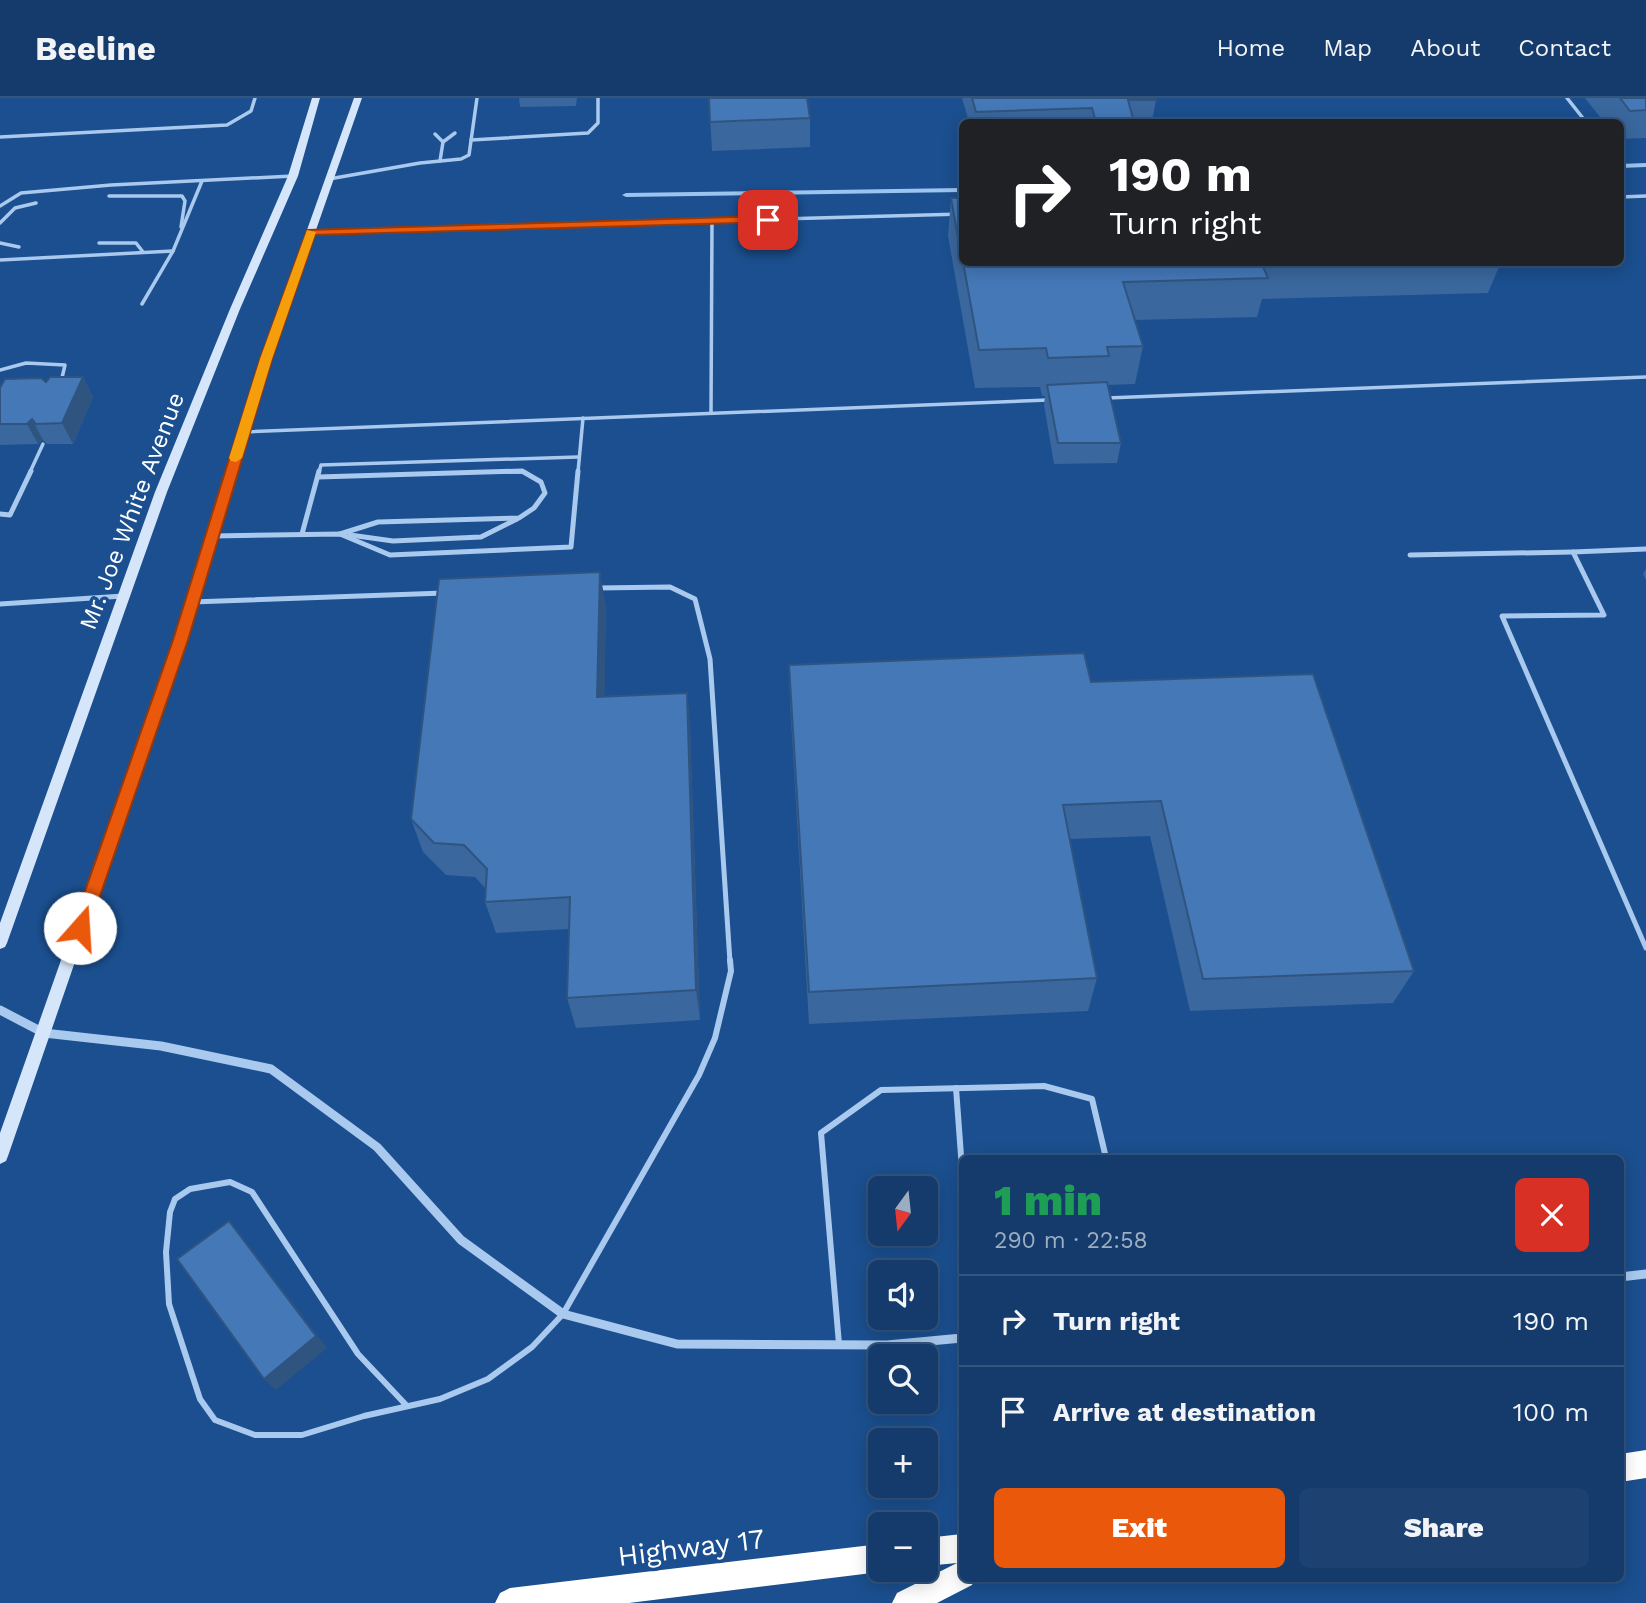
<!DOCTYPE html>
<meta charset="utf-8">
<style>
:root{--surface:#143b6b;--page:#1d4271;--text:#f1f3f6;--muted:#9dadc1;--line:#33557e;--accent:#ea580c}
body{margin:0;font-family:"Work Sans",sans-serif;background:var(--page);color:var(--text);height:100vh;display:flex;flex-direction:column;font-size:26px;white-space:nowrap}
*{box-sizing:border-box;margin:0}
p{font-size:23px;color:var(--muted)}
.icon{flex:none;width:38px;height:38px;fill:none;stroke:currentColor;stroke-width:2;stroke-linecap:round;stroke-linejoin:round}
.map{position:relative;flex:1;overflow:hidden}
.details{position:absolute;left:959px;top:1057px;width:665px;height:427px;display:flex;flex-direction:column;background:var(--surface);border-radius:10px;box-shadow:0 4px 18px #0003,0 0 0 2px var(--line)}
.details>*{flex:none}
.guide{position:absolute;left:959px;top:21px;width:665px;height:147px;border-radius:10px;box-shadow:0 4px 18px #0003,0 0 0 2px var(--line);background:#202124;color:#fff;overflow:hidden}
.needle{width:46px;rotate:195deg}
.fabs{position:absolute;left:868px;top:1078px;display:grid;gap:14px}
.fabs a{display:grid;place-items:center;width:70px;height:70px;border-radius:10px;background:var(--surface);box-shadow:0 4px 18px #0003,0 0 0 2px var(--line);font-size:35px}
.pin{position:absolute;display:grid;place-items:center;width:60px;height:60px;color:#fff;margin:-30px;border-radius:14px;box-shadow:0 4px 10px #0006}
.me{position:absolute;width:77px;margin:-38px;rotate:19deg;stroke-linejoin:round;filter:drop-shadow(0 0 5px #0008)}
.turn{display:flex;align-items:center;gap:24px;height:147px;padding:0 35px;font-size:32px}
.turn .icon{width:91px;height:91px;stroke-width:2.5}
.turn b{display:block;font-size:49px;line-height:60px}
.round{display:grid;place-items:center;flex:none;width:74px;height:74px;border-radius:10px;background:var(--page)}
.headline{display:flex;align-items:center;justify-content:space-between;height:119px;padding:0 35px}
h1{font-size:42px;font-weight:800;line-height:52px;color:#1e9e55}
.button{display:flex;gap:14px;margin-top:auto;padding:14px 35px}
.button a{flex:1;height:80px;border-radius:10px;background:var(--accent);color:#fff;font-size:28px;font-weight:800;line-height:80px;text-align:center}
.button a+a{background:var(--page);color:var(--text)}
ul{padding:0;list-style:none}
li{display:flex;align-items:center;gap:21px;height:91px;padding:0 35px;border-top:2px solid var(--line)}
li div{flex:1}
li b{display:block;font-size:26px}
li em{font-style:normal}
header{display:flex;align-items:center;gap:42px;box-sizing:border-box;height:98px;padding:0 35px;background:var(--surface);border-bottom:2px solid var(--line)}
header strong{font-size:33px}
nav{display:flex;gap:38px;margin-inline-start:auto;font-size:24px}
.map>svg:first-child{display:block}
</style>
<header>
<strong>Beeline</strong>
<nav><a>Home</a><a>Map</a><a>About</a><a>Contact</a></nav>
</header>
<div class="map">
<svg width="1646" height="1505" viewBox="0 0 1646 1505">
<rect width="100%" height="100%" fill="#1b4f8f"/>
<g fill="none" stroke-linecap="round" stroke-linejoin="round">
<g fill="#9cc4f0" fill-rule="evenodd">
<polygon points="1646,65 1646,69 1620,70 1620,66"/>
<polygon points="962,90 962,94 626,99 622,97 626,95"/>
</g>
<g stroke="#a9c9ee" stroke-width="3.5">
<polyline points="1567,0 1586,24"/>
<polyline points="435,36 443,44"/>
<polyline points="0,39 227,27 251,13 255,0"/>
<polyline points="471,42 588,35 598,25 598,0"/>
<polyline points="440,63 443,44 455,35"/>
<polyline points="329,81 420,65 461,61 469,57 477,0"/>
<polyline points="109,98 182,98 185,103 181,129"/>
<polyline points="1620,99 1646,98"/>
<polyline points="0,108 21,95 111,87 293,78"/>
<polyline points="0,125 15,110 36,105"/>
<polyline points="310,134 962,116"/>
<polyline points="0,145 19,149"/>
<polyline points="99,145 136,145 143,154"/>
<polyline points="0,162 173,153"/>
<polyline points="142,206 173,153 202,83"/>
<polyline points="0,272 26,265 65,267 61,284"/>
<polyline points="1107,300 1646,279"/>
<polyline points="711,315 712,123"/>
<polyline points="244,334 1048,302"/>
<polyline points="30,374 43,346"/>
<polyline points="319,374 321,367 578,359"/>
<polyline points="472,374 525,374"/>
<polyline points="578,374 583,320"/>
</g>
<g stroke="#a9c9ee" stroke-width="5">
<polyline points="318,379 522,373 541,384 545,395 534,410 519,420 378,424 340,436"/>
<polyline points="0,416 10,417 31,373"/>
<polyline points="302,436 319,373"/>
<polyline points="350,437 393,443 481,439 517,421"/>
<polyline points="212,438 340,436 390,457 571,449 578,373"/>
<polyline points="1646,451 1573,454 1604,517 1502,518 1646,850"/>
<polyline points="1410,457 1573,454"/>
<polyline points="597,490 670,489 695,501 710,561 730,864"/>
<polyline points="192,504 444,495"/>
<polyline points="0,506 123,498"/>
</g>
<g stroke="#a9c9ee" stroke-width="6">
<polyline points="956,990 962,1071"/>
<polyline points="839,1246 821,1035 881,992 1044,988 1092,1001 1106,1060"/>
<polyline points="407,1308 358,1256 252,1094 230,1084 190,1091 175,1101 170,1114 166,1154 169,1206 200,1301 215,1322 255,1337 302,1337 364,1318 440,1301 488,1281 532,1249 563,1216 699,977 715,940 731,873 730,862"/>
</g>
<g stroke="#a9c9ee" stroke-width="9">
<polyline points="0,912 44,935 161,948 271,971 377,1049 461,1142 563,1216 677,1246 887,1247 962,1240"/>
<polyline points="1620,1179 1646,1176"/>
</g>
<g fill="#d6e6fa" fill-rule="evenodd">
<polygon points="312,0 320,0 298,78 240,211 167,394 7,845 5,849 0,851 0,825 155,394 230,211 288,78"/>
<polygon points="354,0 362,0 271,261 186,542 8,1058 6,1063 0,1066 0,1035 174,542 261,261"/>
</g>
<g fill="#fff" fill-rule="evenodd">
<polygon points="1646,1352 1646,1380 1620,1384 1620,1356"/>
<polygon points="962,1436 962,1480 975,1480 972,1487 937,1505 892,1505 897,1495 957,1465 926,1468 926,1440"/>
<polygon points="880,1446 880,1472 886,1472 880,1474 629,1505 495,1505 500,1495 510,1490"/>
</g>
</g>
<g fill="#3a679d">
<polygon points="519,0 577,0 576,8 520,9"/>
<polygon points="709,0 810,20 810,49 712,53"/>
<polygon points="962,0 1155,0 1156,2 1152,24 969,24"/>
<polygon points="1585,0 1646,0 1646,40 1620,41 1620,24 1604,24"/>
<polygon points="951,100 962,164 1501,164 1488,195 1262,201 1257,219 1135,222 1143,248 1135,286 1108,287 1121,345 1117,365 1054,366 1044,307 1045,298 1042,298 1040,289 975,290 948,138"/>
<polygon points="83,279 93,299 73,346 47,346 43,342 38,346 0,347 0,290"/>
<polygon points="1646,471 1646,482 1643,476"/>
<polygon points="606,509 604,598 687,595 690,629 700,922 576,930 567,900 569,831 496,835 485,804 486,791 475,779 446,777 423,754 411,721"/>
<polygon points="789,567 1091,584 1414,873 1393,905 1190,913 1150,738 1070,741 1097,880 1088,913 809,926 790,604"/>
</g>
<g fill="#305480">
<polygon points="83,279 93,299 73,346 62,325"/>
<polygon points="32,321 43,342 38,346 27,326"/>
<polygon points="600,474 606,509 604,632 597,599"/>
<polygon points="687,595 690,629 700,922 696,892"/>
<polygon points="229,1123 241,1137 327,1250 276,1292 264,1281"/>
</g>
<g fill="#4478b7" stroke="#305480" stroke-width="2">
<polygon points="709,0 807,0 810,20 710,24"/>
<polygon points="972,0 1155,0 1156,2 1128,2 1134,24 1096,24 1092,10 976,14"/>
<polygon points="1620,0 1646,0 1646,12 1630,13"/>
<polygon points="951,100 962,100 962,163"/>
<polygon points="963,164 1261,164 1268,180 1123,184 1143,248 1107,249 1109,258 1048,260 1046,250 979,252"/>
<polygon points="50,279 83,279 62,325 36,326 32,321 27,326 0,326 0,290 5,281 41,280 46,284"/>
<polygon points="1107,284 1121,345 1058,345 1047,287"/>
<polygon points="600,474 597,599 687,595 696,892 567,900 570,799 485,804 487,771 464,747 434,745 411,721 439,481"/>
<polygon points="1084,555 1091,584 1313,576 1414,873 1203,881 1161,703 1063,707 1097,880 809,894 789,567"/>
<polygon points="229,1123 316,1238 264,1281 177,1161"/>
</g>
<polygon fill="#ea580c" stroke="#983908" stroke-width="2" points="768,118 773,122 772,124 315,137 272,261 188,542 89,830 86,835 75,835 72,830 173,542 260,261 307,132"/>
<polygon fill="#f59e0b" points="307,132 316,134 272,261 242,360 236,364 231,363 229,360 260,261"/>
<g text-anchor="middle" stroke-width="7" stroke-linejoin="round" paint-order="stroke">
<g font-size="24" fill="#fff" stroke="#1b4f8f">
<text transform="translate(132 413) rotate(-69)" y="8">Mr. Joe White Avenue</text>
</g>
<g font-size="28" fill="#fff" stroke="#1b4f8f">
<text transform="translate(691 1449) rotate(-7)" y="10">Highway 17</text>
</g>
</g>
</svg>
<div class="fabs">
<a><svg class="needle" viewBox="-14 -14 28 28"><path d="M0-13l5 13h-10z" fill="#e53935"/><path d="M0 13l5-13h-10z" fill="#9dadc1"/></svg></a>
<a><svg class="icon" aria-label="sound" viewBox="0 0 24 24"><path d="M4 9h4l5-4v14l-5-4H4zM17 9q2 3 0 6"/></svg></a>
<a><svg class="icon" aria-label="search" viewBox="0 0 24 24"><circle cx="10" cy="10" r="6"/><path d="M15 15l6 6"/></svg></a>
<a>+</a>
<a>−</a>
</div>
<div class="pin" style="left:768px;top:122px;background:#d93025"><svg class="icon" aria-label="arrive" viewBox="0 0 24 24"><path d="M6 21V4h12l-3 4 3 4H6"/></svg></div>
<svg class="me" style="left:80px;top:830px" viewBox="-20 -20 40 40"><circle r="19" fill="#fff"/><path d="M0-13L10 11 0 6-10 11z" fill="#ea580c"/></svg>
<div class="guide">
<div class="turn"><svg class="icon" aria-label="right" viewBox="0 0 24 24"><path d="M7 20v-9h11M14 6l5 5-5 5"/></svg><div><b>190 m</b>Turn right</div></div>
</div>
<section class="details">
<div class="headline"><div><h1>1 min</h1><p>290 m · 22:58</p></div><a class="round" style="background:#d93025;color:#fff"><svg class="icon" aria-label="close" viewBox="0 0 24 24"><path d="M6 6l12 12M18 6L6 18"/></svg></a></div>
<ul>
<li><svg class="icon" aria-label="right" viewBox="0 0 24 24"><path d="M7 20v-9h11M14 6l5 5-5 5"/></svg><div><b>Turn right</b></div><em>190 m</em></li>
<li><svg class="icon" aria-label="arrive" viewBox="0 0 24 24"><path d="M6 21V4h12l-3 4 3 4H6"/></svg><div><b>Arrive at destination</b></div><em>100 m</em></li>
</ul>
<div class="button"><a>Exit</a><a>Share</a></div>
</section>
</div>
